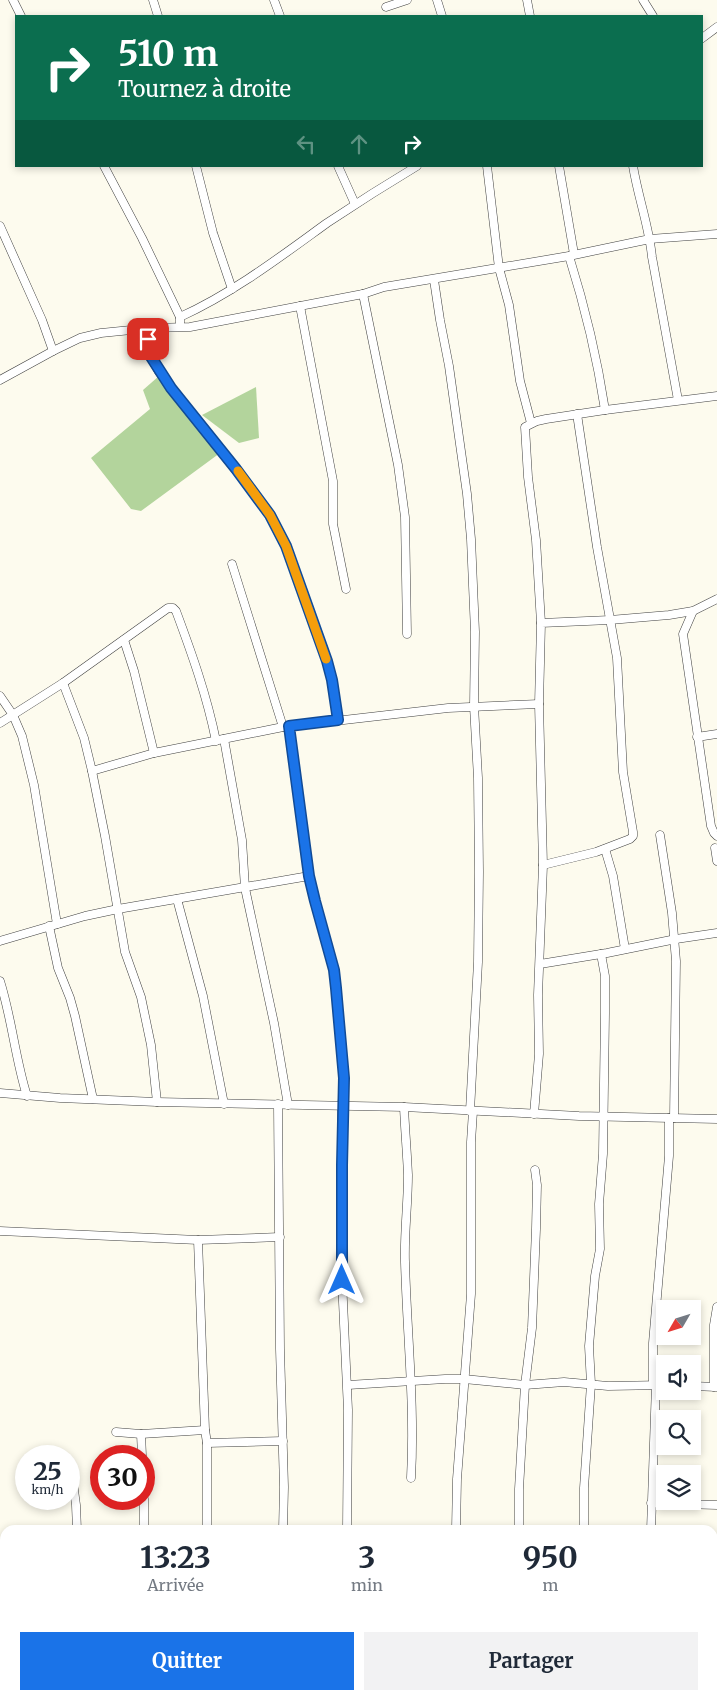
<!DOCTYPE html>
<html lang="fr">
<meta charset="utf-8">
<style>
:root{--surface:#fff;--page:#f2f2f3;--text:#1f2937;--muted:#747a83;--accent:#1a73e8}
body{margin:0;font-family:Merriweather,serif;background:var(--page);color:var(--text);height:100vh;display:flex;flex-direction:column;font-size:19px;white-space:nowrap}
*{box-sizing:border-box;margin:0}
p{font-size:16px;color:var(--muted)}
.icon{flex:none;width:28px;height:28px;fill:none;stroke:currentColor;stroke-width:2;stroke-linecap:round;stroke-linejoin:round}
.map{position:relative;flex:1;overflow:hidden}
.panel{position:absolute;left:0px;top:1525px;width:718px;height:175px;display:flex;flex-direction:column;background:var(--surface);border-radius:15px 15px 0 0;box-shadow:0 2px 8px #0003}
.panel>*{flex:none}
.top-card{position:absolute;left:15px;top:15px;width:688px;height:152px;border-radius:0px;box-shadow:0 2px 8px #0003;background:#0b6e4f;color:#fff;overflow:hidden}
.needle{width:32px;rotate:231deg}
.buttons{position:absolute;left:656px;top:1300px;display:grid;gap:10px}
.buttons a{display:grid;place-items:center;width:45px;height:45px;border-radius:0px;background:var(--surface);box-shadow:0 2px 8px #0003;font-size:25px}
.speed{position:absolute;left:15px;top:1445px;display:flex;gap:10px;font-size:25px;font-weight:700;text-align:center}
.speed>*{display:grid;place-content:center;width:65px;height:65px;border-radius:50%;background:var(--surface);box-shadow:0 2px 8px #0003;line-height:1}
.speed small{font-size:12px;font-weight:400}
.speed .limit{border:8px solid #d22;background:#fff;color:#111}
.pin{position:absolute;display:grid;place-items:center;width:42px;height:42px;color:#fff;margin:-21px;border-radius:10px;box-shadow:0 2px 8px #0006}
.me{position:absolute;width:55px;margin:-28px;rotate:0deg;stroke-linejoin:round;filter:drop-shadow(0 0 4px #0008)}
.turn{display:flex;align-items:center;gap:18px;height:105px;padding:0 20px;font-size:22px}
.turn .icon{width:65px;height:65px;stroke-width:2.5}
.turn b{display:block;font-size:35px;line-height:42px}
.lanes{display:flex;align-items:center;height:48px;padding:0 20px;background:#0003;justify-content:center;gap:25px;direction:ltr}
.lanes .off{opacity:.35}
.eta{display:flex;justify-content:space-evenly;align-items:center;height:85px;text-align:center}
.eta b{font-size:30px;font-weight:700;line-height:35px}
.primary-button{display:flex;gap:10px;margin-top:auto;padding:10px 20px}
.primary-button a{flex:1;height:58px;border-radius:0px;background:var(--accent);color:#fff;font-size:20px;font-weight:700;line-height:58px;text-align:center}
.primary-button a+a{background:var(--page);color:var(--text)}
.map>svg:first-child{display:block}
</style>
<div class="map">
<svg width="717" height="1700" viewBox="0 0 717 1700">
<rect width="100%" height="100%" fill="#fdfbee"/>
<g fill="#b3d49c">
<polygon points="159,376 220,453 141,511 131,509 91,458 150,409 143,390"/>
<polygon points="256,387 259,438 239,443 202,415"/>
</g>
<g fill="none" stroke-linecap="round" stroke-linejoin="round">
<defs>
<g id="minor">
<polyline points="13,0 21,16"/>
<polyline points="153,0 158,16"/>
<polyline points="274,0 280,16"/>
<polyline points="437,0 442,16"/>
<polyline points="527,0 530,16"/>
<polyline points="643,0 653,16"/>
<polyline points="386,7 407,0"/>
<polyline points="701,39 717,27"/>
<polyline points="104,166 142,238 180,317"/>
<polyline points="196,166 213,233 232,289"/>
<polyline points="338,166 355,204"/>
<polyline points="487,166 499,268 509,305 520,381 531,423"/>
<polyline points="559,166 574,254"/>
<path d="M633,166C638,197 649,226 652,257L678,400"/>
<polyline points="0,226 42,320 53,351"/>
<path d="M569,256C585,307 597,357 605,410"/>
<polyline points="434,280 440,320 449,366 467,494 471,539 475,632 474,706 478,778 479,872 478,962 470,1111"/>
<polyline points="363,294 398,465 405,517 407,634"/>
<polyline points="300,306 333,481 333,524 346,589"/>
<path d="M180,326V317C233,293 280,257 327,223C357,203 387,184 417,166"/>
<polyline points="151,328 146,349 159,372 259,500 270,515 286,546 327,661 332,680 337,720"/>
<polyline points="0,380 53,351 80,338 101,333 151,328 190,327 363,294 384,287 569,256 650,239 717,234"/>
<polyline points="232,564 283,727"/>
<polyline points="693,611 683,634 711,826 714,833 717,836"/>
<polyline points="541,623 536,540 528,477 525,427 537,421 546,419 605,410 717,396"/>
<polyline points="124,640 134,671 154,753"/>
<polyline points="63,683 84,738 92,771 105,836 125,952 141,997 151,1045 157,1102"/>
<polyline points="0,696 13,715 22,736 34,785 57,924"/>
<path d="M0,723L63,683L168,608H173L176,611C192,654 207,696 216,741"/>
<polyline points="289,726 309,876 315,901 334,971 344,1078 342,1106 342,1280 348,1410 347,1530"/>
<polyline points="697,737 717,734"/>
<polyline points="224,739 242,840 245,888 274,1023 288,1105"/>
<polyline points="92,771 154,753 283,727 448,708 539,704"/>
<polyline points="660,835 672,913 676,961 674,1118"/>
<polyline points="715,848 717,861"/>
<polyline points="605,849 613,876 625,949"/>
<polyline points="543,865 596,852 630,839 633,836 633,832 623,772 617,658 597,547 577,414"/>
<polyline points="177,899 203,996 224,1104"/>
<polyline points="49,926 58,968 70,998 75,1016 93,1099"/>
<polyline points="0,941 85,916 118,909 309,876"/>
<polyline points="540,964 607,953 676,939 717,933"/>
<path d="M0,981C12,1019 15,1058 27,1096"/>
<polyline points="0,1093 60,1098 157,1102 404,1107 579,1116 717,1119"/>
<polyline points="278,1104 280,1349 284,1487 283,1530"/>
<path d="M404,1107C405,1130 407,1152 408,1175C408,1204 404,1233 405,1262C407,1334 415,1406 411,1478"/>
<polyline points="534,1114 539,1054 538,995 543,865 539,704 541,623 610,620 669,615 693,611 717,599"/>
<polyline points="0,1231 198,1240 280,1237"/>
<polyline points="198,1240 205,1430 207,1443 207,1530"/>
<polyline points="348,1385 445,1379 464,1379 525,1385 564,1382 608,1386 665,1385"/>
<polyline points="653,1385 653,1343 669,1156 669,1118"/>
<polyline points="692,1386 717,1387"/>
<polyline points="714,1387 714,1325 717,1307"/>
<polyline points="116,1432 141,1434 205,1430"/>
<polyline points="141,1434 142,1456"/>
<polyline points="207,1443 283,1441"/>
<polyline points="72,1475 76,1505 77,1530"/>
<polyline points="651,1503 717,1505"/>
<polyline points="144,1530 144,1499"/>
<polyline points="456,1530 457,1479 471,1294 471,1142 473,1111"/>
<polyline points="519,1530 519,1489 525,1385 532,1328 536,1229 537,1185 535,1170"/>
<polyline points="584,1530 584,1488 591,1384 589,1346 595,1276 600,1249 599,1204 603,1154 605,1013 605,976 601,954"/>
<polyline points="651,1530 656,1385"/>
<polyline points="712,1676 717,1676"/>
<polyline points="145,1695 145,1700"/>
<polyline points="208,1695 208,1700"/>
<polyline points="452,1695 452,1700"/>
<polyline points="653,1695 653,1700"/>
<polyline points="79,1700 80,1695"/>
<polyline points="270,1700 271,1695"/>
<polyline points="349,1700 349,1695"/>
<polyline points="509,1700 509,1695"/>
<polyline points="577,1700 578,1695"/>
</g>
</defs>
<use href="#minor" stroke="#404040" stroke-width="9"/>
<use href="#minor" stroke="#fff" stroke-width="8"/>
</g>
<g fill="none" stroke-linecap="round" stroke-linejoin="round">
<defs>
<polyline id="route" points="148,339 146,349 171,388 236,469 270,515 286,546 327,661 332,680 338,720 289,726 309,876 315,901 334,970 336,988 344,1078 342,1165 342,1280"/>
</defs>
<use href="#route" stroke="#114b97" stroke-width="12"/>
<use href="#route" stroke="#1a73e8" stroke-width="9"/>
<polyline stroke="#f59e0b" stroke-width="9" points="238,471 270,515 286,546 326,659"/>
</g>
</svg>
<div class="buttons">
<a><svg class="needle" viewBox="-14 -14 28 28"><path d="M0-13l5 13h-10z" fill="#e53935"/><path d="M0 13l5-13h-10z" fill="#747a83"/></svg></a>
<a><svg class="icon" aria-label="sound" viewBox="0 0 24 24"><path d="M4 9h4l5-4v14l-5-4H4zM17 9q2 3 0 6"/></svg></a>
<a><svg class="icon" aria-label="search" viewBox="0 0 24 24"><circle cx="10" cy="10" r="6"/><path d="M15 15l6 6"/></svg></a>
<a><svg class="icon" aria-label="layers" viewBox="0 0 24 24"><path d="M12 4l9 5-9 5-9-5zM3 14l9 5 9-5"/></svg></a>
</div>
<div class="speed"><div>25<small>km/h</small></div><div class="limit">30</div></div>
<div class="pin" style="left:148px;top:339px;background:#d93025"><svg class="icon" aria-label="arrive" viewBox="0 0 24 24"><path d="M6 21V4h12l-3 4 3 4H6"/></svg></div>
<svg class="me" style="left:342px;top:1280px" viewBox="-20 -20 40 40"><path d="M0-17L14 15 0 8-14 15z" fill="#1a73e8" stroke="#fff" stroke-width="4"/></svg>
<div class="top-card">
<div class="turn"><svg class="icon" aria-label="right" viewBox="0 0 24 24"><path d="M7 20v-9h11M14 6l5 5-5 5"/></svg><div><b>510 m</b>Tournez à droite</div></div>
<div class="lanes"><svg class="icon off" aria-label="left" viewBox="0 0 24 24"><path d="M17 20v-9H6M10 6l-5 5 5 5"/></svg><svg class="icon off" aria-label="ahead" viewBox="0 0 24 24"><path d="M12 20V5M6 11l6-6 6 6"/></svg><svg class="icon" aria-label="right" viewBox="0 0 24 24"><path d="M7 20v-9h11M14 6l5 5-5 5"/></svg></div>
</div>
<section class="panel">
<div class="eta">
<div><b>13:23</b><p>Arrivée</p></div>
<div><b>3</b><p>min</p></div>
<div><b>950</b><p>m</p></div>
</div>
<div class="primary-button"><a>Quitter</a><a>Partager</a></div>
</section>
</div>
